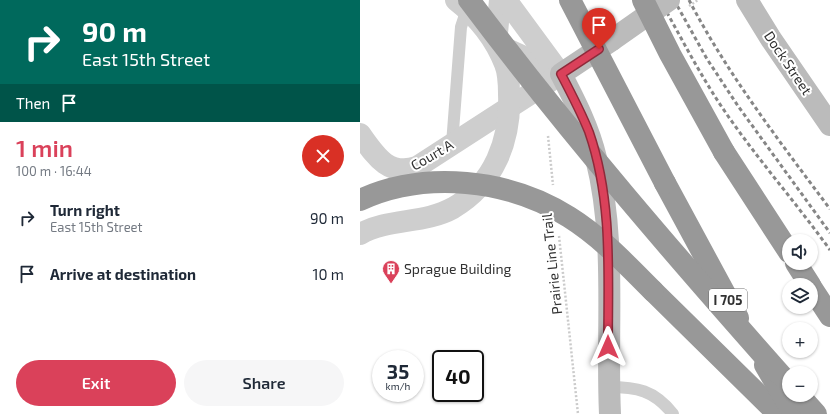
<!DOCTYPE html>
<meta charset="utf-8">
<style>
:root{--surface:#fff;--page:#f6f6f7;--text:#1f2937;--muted:#747a83;--accent:#da415a}
body{margin:0;font-family:"Exo 2",sans-serif;background:var(--page);color:var(--text);height:100vh;display:flex;flex-direction:column;font-size:15px;white-space:nowrap}
*{box-sizing:border-box;margin:0}
p{font-size:13px;color:var(--muted)}
.icon{flex:none;width:22px;height:22px;fill:none;stroke:currentColor;stroke-width:2;stroke-linecap:round;stroke-linejoin:round}
.map{position:relative;flex:1;overflow:hidden}
.panel{display:flex;flex-direction:column;background:var(--surface);width:360px}
.panel>*{flex:none}
.banner{background:#00695c;color:#fff;overflow:hidden}
.tools{position:absolute;left:422px;top:234px;display:grid;gap:8px}
.tools a{display:grid;place-items:center;width:36px;height:36px;border-radius:50%;background:var(--surface);box-shadow:0 1px 3px #0004;font-size:20px}
.speed{position:absolute;left:12px;top:350px;display:flex;gap:8px;font-size:20px;font-weight:700;text-align:center}
.speed>*{display:grid;place-content:center;width:52px;height:52px;border-radius:50%;background:var(--surface);box-shadow:0 1px 3px #0004;line-height:1}
.speed small{font-size:10px;font-weight:400}
.speed .limit{border:2px solid #111;border-radius:6px;background:#fff;color:#111}
.pin{position:absolute;display:grid;place-items:center;width:34px;height:34px;color:#fff;margin:-41px -17px;border-radius:50% 50% 50% 0;rotate:-45deg;box-shadow:0 0 4px #0007}
.pin .icon{rotate:45deg}
.me{position:absolute;width:44px;margin:-22px;rotate:0deg;stroke-linejoin:round;filter:drop-shadow(0 0 3px #0008)}
.turn{display:flex;align-items:center;gap:14px;height:84px;padding:0 16px;font-size:18px}
.turn .icon{width:52px;height:52px;stroke-width:2.5}
.turn b{display:block;font-size:28px;line-height:34px}
.then{display:flex;align-items:center;height:38px;padding:0 16px;background:#0003;gap:8px;font-size:15px}
.round{display:grid;place-items:center;flex:none;width:42px;height:42px;border-radius:21px;background:var(--page)}
.overview{display:flex;align-items:center;justify-content:space-between;height:68px;padding:0 16px}
h1{font-size:24px;font-weight:600;line-height:30px;color:var(--accent)}
.cta{display:flex;gap:8px;margin-top:auto;padding:8px 16px}
.cta a{flex:1;height:46px;border-radius:24px;background:var(--accent);color:#fff;font-size:16px;font-weight:600;line-height:46px;text-align:center}
.cta a+a{background:var(--page);color:var(--text)}
ul{padding:0;list-style:none}
li{display:flex;align-items:center;gap:12px;height:56px;padding:0 16px}
li div{flex:1}
li b{display:block;font-size:15px}
li em{font-style:normal}
main{display:flex;flex:1;min-height:0}
.map>svg:first-child{display:block}
</style>
<main>
<section class="panel">
<div class="banner">
<div class="turn"><svg class="icon" aria-label="right" viewBox="0 0 24 24"><path d="M7 20v-9h11M14 6l5 5-5 5"/></svg><div><b>90 m</b>East 15th Street</div></div>
<div class="then">Then<svg class="icon" aria-label="arrive" viewBox="0 0 24 24"><path d="M6 21V4h12l-3 4 3 4H6"/></svg></div>
</div>
<div class="overview"><div><h1>1 min</h1><p>100 m · 16:44</p></div><a class="round" style="background:#d93025;color:#fff"><svg class="icon" aria-label="close" viewBox="0 0 24 24"><path d="M6 6l12 12M18 6L6 18"/></svg></a></div>
<ul>
<li><svg class="icon" aria-label="right" viewBox="0 0 24 24"><path d="M7 20v-9h11M14 6l5 5-5 5"/></svg><div><b>Turn right</b><p>East 15th Street</p></div><em>90 m</em></li>
<li><svg class="icon" aria-label="arrive" viewBox="0 0 24 24"><path d="M6 21V4h12l-3 4 3 4H6"/></svg><div><b>Arrive at destination</b></div><em>10 m</em></li>
</ul>
<div class="cta"><a>Exit</a><a>Share</a></div>
</section>
<div class="map">
<svg width="470" height="414" viewBox="0 0 470 414">
<rect width="100%" height="100%" fill="#fff"/>
<g fill="none" stroke-linecap="round" stroke-linejoin="round">
<g stroke="#cbcbcb" stroke-width="2.5" stroke-dasharray="2 2" stroke-linecap="butt">
<polyline points="188,136 193,185"/>
<polyline points="199,236 218,414"/>
</g>
<g stroke="#cecece" stroke-width="12">
<polyline points="92,144 101,27 107,9"/>
<path d="M248,387C277,387 294,390 313,414"/>
</g>
<g stroke="#cecece" stroke-width="22">
<polyline points="140,0 136,44 201,74"/>
<polyline points="146,0 199,72"/>
<path d="M0,134C15,155 28,177 57,167L201,74"/>
<path d="M0,234C29,218 64,224 93,208C134,184 151,140 149,94C149,85 149,74 145,64C135,38 119,18 96,0"/>
</g>
<g stroke="#bbb" stroke-width="22">
<polyline points="387,0 411,39 470,125"/>
<path d="M250,414C246,330 257,240 236,158C229,128 215,101 201,74L252,40"/>
</g>
<g stroke="#989898" stroke-width="22">
<polyline points="364,152 429,252"/>
<polyline points="305,183 378,318"/>
<polyline points="436,263 450,285"/>
<polyline points="451,287 470,316"/>
<polyline points="293,291 418,414"/>
<polyline points="405,365 434,414"/>
<polyline points="439,395 456,414"/>
</g>
<g stroke="#868686" stroke-width="3" stroke-dasharray="4 3" stroke-linecap="butt">
<path d="M300,0C322,39 342,79 368,116C400,162 437,204 470,250"/>
<polyline points="314,0 347,59 378,106 470,233"/>
<path d="M329,0C368,75 420,142 470,209"/>
</g>
<polyline stroke="#cbcbcb" stroke-width="2.5" stroke-dasharray="2 2" stroke-linecap="butt" points="329,6 338,0"/>
<polyline stroke="#bbb" stroke-width="22" points="252,40 309,0"/>
<g stroke="#989898" stroke-width="22">
<path d="M109,0C209,133 318,259 429,384"/>
<polyline points="210,0 305,183"/>
<polyline points="283,0 310,54 364,152"/>
<path d="M0,200C65,170 149,179 209,217C241,237 267,265 293,291"/>
</g>
</g>
<g fill="none" stroke-linecap="round" stroke-linejoin="round">
<defs>
<path id="route" d="M239,49L201,74C211,93 221,112 229,132C253,201 248,275 248,347"/>
</defs>
<use href="#route" stroke="#8e2a3a" stroke-width="10"/>
<use href="#route" stroke="#da415a" stroke-width="7"/>
</g>
<defs>
<symbol id="building-pin" viewBox="-11 -11 22 30"><path d="M0 17L-7.5 6A9.5 9.5 0 1 1 7.5 6Z" fill="#da415a" stroke="#fff"/><path d="M-4-6H4V6H1V3H-1V6H-4ZM-2.5-4.3h1.7v1.8h-1.7ZM.8-4.3h1.7v1.8H.8ZM-2.5-1h1.7V.8h-1.7ZM.8-1h1.7V.8H.8Z" fill="#fff"/></symbol>
</defs>
<g fill-rule="evenodd">
<use href="#building-pin" x="21" y="259" width="20" height="27"/>
</g>
<g text-anchor="middle" stroke-width="4" stroke-linejoin="round" paint-order="stroke">
<rect fill="#fff" stroke="#6f6f6f" stroke-width="1" x="349" y="289" width="38" height="22" rx="3"/>
<g font-size="13" font-weight="bold" fill="#313131">
<text x="368" y="305">I 705</text>
</g>
<g font-size="14" fill="#313131" stroke="#fff">
<text transform="translate(428 63) rotate(56)" y="5">Dock Street</text>
<text transform="translate(72 155) rotate(-30)" y="5">Court A</text>
<text transform="translate(192 264) rotate(-96)" y="5">Prairie Line Trail</text>
</g>
<g font-size="14" fill="#313131" stroke="#fff" text-anchor="start">
<text x="44" y="274">Sprague Building</text>
</g>
</g>
</svg>
<div class="tools">
<a><svg class="icon" aria-label="sound" viewBox="0 0 24 24"><path d="M4 9h4l5-4v14l-5-4H4zM17 9q2 3 0 6"/></svg></a>
<a><svg class="icon" aria-label="layers" viewBox="0 0 24 24"><path d="M12 4l9 5-9 5-9-5zM3 14l9 5 9-5"/></svg></a>
<a>+</a>
<a>−</a>
</div>
<div class="speed"><div>35<small>km/h</small></div><div class="limit">40</div></div>
<div class="pin" style="left:239px;top:49px;background:#d93025"><svg class="icon" aria-label="arrive" viewBox="0 0 24 24"><path d="M6 21V4h12l-3 4 3 4H6"/></svg></div>
<svg class="me" style="left:248px;top:347px" viewBox="-20 -20 40 40"><path d="M0-17L14 15 0 8-14 15z" fill="#da415a" stroke="#fff" stroke-width="4"/></svg>
</div>
</main>
